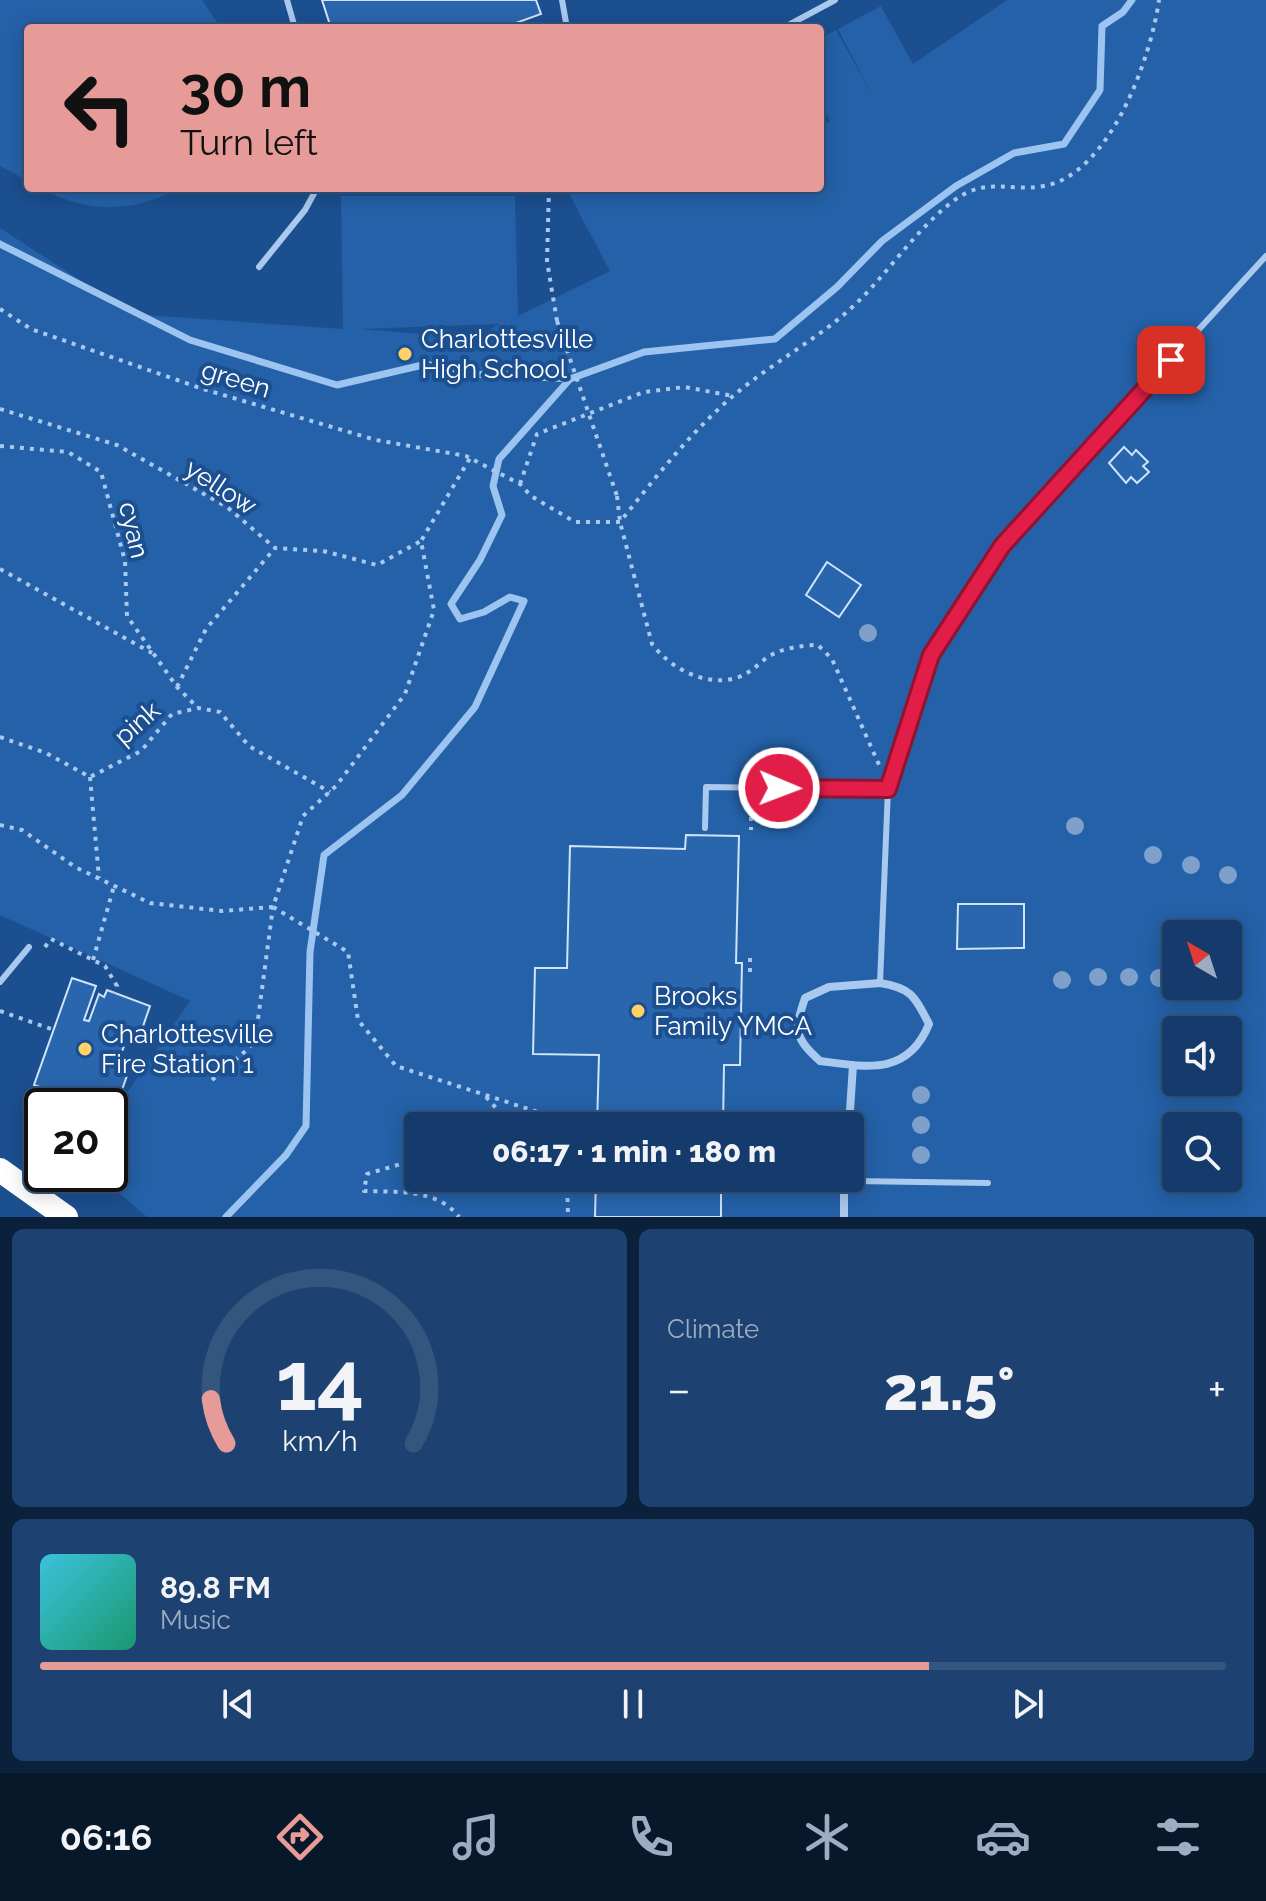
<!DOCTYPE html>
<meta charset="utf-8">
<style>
body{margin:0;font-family:Raleway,sans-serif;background:#1d4271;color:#f1f3f6;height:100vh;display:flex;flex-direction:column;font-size:30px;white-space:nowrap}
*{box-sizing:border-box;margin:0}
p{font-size:26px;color:#9dadc1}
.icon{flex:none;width:44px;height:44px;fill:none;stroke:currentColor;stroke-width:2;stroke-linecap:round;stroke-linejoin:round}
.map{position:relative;height:1217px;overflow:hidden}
.panel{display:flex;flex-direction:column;gap:12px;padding:12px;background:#0b203b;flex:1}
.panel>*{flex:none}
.banner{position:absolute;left:24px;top:24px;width:800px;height:168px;border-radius:8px;box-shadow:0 4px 20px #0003,0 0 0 2px #33557e;background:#e69b98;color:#111;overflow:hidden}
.needle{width:52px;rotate:321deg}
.tools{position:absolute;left:1162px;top:920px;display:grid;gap:16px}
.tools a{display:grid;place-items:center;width:80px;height:80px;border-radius:8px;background:#143b6b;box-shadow:0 4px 20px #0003,0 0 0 2px #33557e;font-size:40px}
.speed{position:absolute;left:24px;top:1088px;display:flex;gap:16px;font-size:40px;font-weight:700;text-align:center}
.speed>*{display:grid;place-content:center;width:104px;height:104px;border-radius:50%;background:#143b6b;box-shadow:0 4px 20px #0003,0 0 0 2px #33557e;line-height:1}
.speed .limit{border:4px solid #111;border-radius:12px;background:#fff;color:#111}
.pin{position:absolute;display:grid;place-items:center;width:68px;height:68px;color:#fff;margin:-34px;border-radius:16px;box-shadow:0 4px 12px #0006}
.me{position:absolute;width:88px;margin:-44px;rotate:91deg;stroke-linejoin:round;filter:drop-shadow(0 0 6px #0008)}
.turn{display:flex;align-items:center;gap:28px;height:168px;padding:0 24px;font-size:36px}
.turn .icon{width:104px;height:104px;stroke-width:2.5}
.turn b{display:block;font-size:56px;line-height:68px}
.big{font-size:60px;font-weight:800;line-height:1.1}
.panel .tile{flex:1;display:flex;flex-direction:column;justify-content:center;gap:12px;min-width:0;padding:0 28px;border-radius:12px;background:#1d4271}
.panel .dial{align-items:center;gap:0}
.dial svg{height:208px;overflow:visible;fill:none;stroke:#33557e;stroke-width:7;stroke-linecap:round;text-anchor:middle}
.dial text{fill:#f1f3f6;stroke:none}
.song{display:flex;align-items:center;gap:24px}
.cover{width:96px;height:96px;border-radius:12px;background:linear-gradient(135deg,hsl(190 70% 55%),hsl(160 70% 35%))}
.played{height:8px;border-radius:4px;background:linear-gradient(90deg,#e69b98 75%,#33557e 75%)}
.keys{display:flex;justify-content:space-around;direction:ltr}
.heat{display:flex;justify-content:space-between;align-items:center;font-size:44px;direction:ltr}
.panel .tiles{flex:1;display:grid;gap:12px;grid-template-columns:1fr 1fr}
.tile:last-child{grid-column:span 2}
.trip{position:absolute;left:404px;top:1112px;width:460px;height:80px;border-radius:8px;background:#143b6b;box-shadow:0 4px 20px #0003,0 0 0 2px #33557e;font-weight:800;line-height:80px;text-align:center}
.dock{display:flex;height:128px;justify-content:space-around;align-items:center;background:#08182b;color:#9dadc1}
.dock .icon{width:56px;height:56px}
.dock .active{color:#e69b98}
.dock b{font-size:36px;color:#f1f3f6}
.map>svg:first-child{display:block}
.green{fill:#2461a8;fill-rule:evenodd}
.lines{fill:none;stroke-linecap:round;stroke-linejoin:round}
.stream{stroke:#9cc4f0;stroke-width:7}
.building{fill:#2a66ad;stroke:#cfe3fa;stroke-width:2}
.path{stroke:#a9c9ee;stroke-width:4;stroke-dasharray:4 6;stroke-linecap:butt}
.lane{stroke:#a9c9ee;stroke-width:6}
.street{stroke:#a9c9ee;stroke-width:8}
.highway{stroke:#fff;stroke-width:24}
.path-bridge{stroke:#a9c9ee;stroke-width:4;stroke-dasharray:4 6;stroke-linecap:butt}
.tree{fill:#7ea0ca}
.route-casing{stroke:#92132f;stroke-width:20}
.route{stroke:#e11d48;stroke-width:14}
.poi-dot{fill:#ffd166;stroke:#1b4f8f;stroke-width:3}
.labels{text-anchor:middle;stroke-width:8;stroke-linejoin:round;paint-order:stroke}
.poi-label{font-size:26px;fill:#fff;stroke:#1b4f8f;text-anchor:start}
.street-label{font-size:26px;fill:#fff;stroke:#1b4f8f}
</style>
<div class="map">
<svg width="1266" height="1217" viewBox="0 0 1266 1217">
<rect width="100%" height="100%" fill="#1b4f8f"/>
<path class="green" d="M 0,0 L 202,0 L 221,28 L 28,28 L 28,181 L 0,166 Z
M 1007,0 L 1266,0 L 1266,1217 L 147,1217 L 98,1175 L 110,1174 L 110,1117 L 190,1001 L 0,915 L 0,228 L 132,314 L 343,329 L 341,196 L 515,196 L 518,316 L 610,271 L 566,188 L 820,188 L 820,128 L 830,121 L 820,103 L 820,39 L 836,30 L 871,93 L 838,29 L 881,6 L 913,64 ZM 500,324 L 474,338 L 359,329 L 360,329 ZM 1176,934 L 1228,934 L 1228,986 L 1176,986 ZM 1176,1030 L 1228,1030 L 1228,1082 L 1176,1082 ZM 418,1126 L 850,1126 L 850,1178 L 418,1178 ZM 1176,1126 L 1228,1126 L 1228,1178 L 1176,1178 Z
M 40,188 L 180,188 C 133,213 88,214 40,188 Z"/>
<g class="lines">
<path class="stream" d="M 0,244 L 190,340 L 337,385 L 427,364 L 460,376 L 489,374 L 570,379
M 226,1217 L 286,1155 L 306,1126 L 310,952 L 324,855 L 402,795 L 475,707 L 524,601 L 510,597 L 484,612 L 460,619 L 451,604 L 480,560 L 502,515 L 493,486 L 499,459 L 570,379 L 644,352 L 775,339 L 837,287 L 882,241 L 956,186 L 1014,153 L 1064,144 L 1100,90 L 1102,26 L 1123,12 L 1132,0"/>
</g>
<path class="building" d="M 322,0 L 536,0 L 541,14 L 502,28 L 331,28 Z
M 1124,447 L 1132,455 L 1136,450 L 1148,462 L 1143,466 L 1149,472 L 1137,483 L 1131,477 L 1126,483 L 1109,463 Z
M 827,562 L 861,585 L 839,617 L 806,595 Z
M 686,835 L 739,836 L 736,963 L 742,963 L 740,1065 L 724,1065 L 723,1126 L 597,1126 L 599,1055 L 533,1054 L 535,968 L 567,968 L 570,846 L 685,849 Z
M 958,904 L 1024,904 L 1024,948 L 957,949 Z
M 72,978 L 96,986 L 84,1020 L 89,1021 L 99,994 L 104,997 L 107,990 L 150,1006 L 139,1038 L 128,1035 L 119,1060 L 131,1064 L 114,1113 L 110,1106 L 95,1106 L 34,1085 Z
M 596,1178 L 721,1178 L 721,1217 L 595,1217 Z"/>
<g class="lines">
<path class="path" d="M 549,188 L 547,261 L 557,321
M 0,309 L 31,329 L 203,389 L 376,440 L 466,456 L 520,484 L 531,496 L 575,522 L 620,522 C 655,478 690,433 733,396 C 767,367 807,345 841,317 C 883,283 912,231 956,199 C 988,177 1010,192 1044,186 C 1110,174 1151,58 1159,0
M 0,409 L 117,445 L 227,507 L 275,548 L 323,551 L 377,565 L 421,541
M 0,446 L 68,452 L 101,472 L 125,561 L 127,616 L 177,687 L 197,707
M 520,484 L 537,434 L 644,392 L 685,387 L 733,396
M 617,496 L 620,522 L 652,644 C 671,669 707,688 739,677 C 749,673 757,666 765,659 C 778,649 801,645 818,645 L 832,659 L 880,767
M 0,569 L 152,653
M 177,687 L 206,629 L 275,548
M 0,737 L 46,753 L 90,777 L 141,751 L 172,714 L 198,708 L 220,712 L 249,746 L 330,792
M 90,777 L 99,878
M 751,807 L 751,830
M 0,825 L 22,830 L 75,867 L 150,903 L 222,911 L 273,907 L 303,816 L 336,786 L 405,694 L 434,610 L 421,541 L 470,458
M 273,907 L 348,952 L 358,1020 L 396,1066 L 544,1114 L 550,1126
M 45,947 L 51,939 L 105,966 L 117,986 L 114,993
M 93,960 L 114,886
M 750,972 L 750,954
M 0,1011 L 54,1030
M 212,1080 L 249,1048 L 256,1034 L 273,907
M 486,1097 L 498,1110 L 498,1126
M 418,1159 L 367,1174 L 364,1191 C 397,1192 438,1189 459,1217
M 567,1178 L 568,1217"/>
<path class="lane" d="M 287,0 L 295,28
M 562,0 L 567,28
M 783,28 L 835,0
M 259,267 L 305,210 L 317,188
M 705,828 L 706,787 L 888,789
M 0,982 L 29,947
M 880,983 L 888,789 L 931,655 L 1008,538 L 1266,256
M 785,1180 L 988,1183"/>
<path class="street" d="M 880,983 C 912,988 915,997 929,1024 C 908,1076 867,1067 820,1061 C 794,1037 794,1031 805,998 L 829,987 Z
M 849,1126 L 853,1065
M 844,1217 L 844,1178"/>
<path class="highway" d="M 0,1170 L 66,1217"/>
<path class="path-bridge" d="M 557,321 L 617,496"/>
</g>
<g class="tree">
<circle cx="868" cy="633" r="9"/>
<circle cx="1075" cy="826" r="9"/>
<circle cx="1153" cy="855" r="9"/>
<circle cx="1191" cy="865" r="9"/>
<circle cx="1228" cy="875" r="9"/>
<circle cx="1098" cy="977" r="9"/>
<circle cx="1129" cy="977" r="9"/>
<circle cx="1159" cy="978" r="9"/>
<circle cx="1062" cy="980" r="9"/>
<circle cx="921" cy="1095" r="9"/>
<circle cx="921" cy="1125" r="9"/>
<circle cx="921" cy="1155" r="9"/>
</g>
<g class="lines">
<defs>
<path id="route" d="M 779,788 L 888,789 L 931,655 L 1002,546 L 1171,360"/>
</defs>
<use href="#route" class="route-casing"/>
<use href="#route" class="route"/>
</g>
<g class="poi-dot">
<circle cx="405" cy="354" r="8"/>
<circle cx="638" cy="1011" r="8"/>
<circle cx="85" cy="1049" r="8"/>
</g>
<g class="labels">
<g class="poi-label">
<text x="421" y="348">Charlottesville<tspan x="421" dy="30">High School</tspan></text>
<text x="654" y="1005">Brooks<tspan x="654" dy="30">Family YMCA</tspan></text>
<text x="101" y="1043">Charlottesville<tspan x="101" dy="30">Fire Station 1</tspan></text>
</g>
<g class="street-label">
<text transform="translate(236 379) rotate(17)" y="9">green</text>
<text transform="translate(221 487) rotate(33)" y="9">yellow</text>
<text transform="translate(134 530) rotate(77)" y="9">cyan</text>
<text transform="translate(137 723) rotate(-41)" y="9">pink</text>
</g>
</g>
</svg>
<div class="tools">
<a><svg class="needle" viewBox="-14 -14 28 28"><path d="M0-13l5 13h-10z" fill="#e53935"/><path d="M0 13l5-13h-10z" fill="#9dadc1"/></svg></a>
<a><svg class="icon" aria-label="sound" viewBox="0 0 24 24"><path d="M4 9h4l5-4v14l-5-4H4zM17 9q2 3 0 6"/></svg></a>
<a><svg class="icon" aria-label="search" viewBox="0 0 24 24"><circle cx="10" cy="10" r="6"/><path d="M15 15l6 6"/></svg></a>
</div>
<div class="speed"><div class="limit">20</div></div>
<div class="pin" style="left:1171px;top:360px;background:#d93025"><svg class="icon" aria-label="arrive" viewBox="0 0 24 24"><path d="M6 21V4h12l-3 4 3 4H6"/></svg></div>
<svg class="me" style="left:779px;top:788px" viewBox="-20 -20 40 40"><circle r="17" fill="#e11d48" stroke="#fff" stroke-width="3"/><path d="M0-11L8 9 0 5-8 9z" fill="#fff"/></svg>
<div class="trip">06:17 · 1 min · 180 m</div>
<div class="banner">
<div class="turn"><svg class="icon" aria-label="left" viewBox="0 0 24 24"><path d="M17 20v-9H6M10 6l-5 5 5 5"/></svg><div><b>30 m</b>Turn left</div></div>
</div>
</div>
<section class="panel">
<div class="tiles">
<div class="tile dial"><svg viewBox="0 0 100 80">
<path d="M14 69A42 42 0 1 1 86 69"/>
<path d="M14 69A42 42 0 0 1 8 52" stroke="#e69b98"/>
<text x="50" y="56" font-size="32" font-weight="700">14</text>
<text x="50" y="72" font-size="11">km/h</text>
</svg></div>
<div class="tile"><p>Climate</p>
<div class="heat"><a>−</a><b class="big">21.5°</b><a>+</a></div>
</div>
<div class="tile">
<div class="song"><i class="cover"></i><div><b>89.8 FM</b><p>Music</p></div></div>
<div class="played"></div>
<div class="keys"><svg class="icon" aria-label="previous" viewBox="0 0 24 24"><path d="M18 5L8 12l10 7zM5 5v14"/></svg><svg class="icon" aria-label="pause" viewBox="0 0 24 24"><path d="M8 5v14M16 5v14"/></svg><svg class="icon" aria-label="next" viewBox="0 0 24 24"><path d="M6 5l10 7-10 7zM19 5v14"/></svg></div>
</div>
</div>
</section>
<nav class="dock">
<b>06:16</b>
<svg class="icon active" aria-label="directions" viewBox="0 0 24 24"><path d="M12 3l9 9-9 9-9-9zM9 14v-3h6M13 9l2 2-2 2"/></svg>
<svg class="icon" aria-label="music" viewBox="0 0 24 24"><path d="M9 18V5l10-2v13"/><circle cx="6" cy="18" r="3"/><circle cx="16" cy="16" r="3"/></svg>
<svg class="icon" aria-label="phone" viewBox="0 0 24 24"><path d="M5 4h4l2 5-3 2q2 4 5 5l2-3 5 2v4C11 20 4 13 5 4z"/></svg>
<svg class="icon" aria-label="climate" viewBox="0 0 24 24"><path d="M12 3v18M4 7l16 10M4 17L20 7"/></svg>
<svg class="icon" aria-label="car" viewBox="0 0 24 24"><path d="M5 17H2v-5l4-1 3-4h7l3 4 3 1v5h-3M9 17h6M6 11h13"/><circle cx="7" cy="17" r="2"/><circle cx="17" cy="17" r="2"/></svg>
<svg class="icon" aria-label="filters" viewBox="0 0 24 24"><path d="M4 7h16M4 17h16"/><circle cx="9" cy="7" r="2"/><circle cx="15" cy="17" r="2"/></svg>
</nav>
